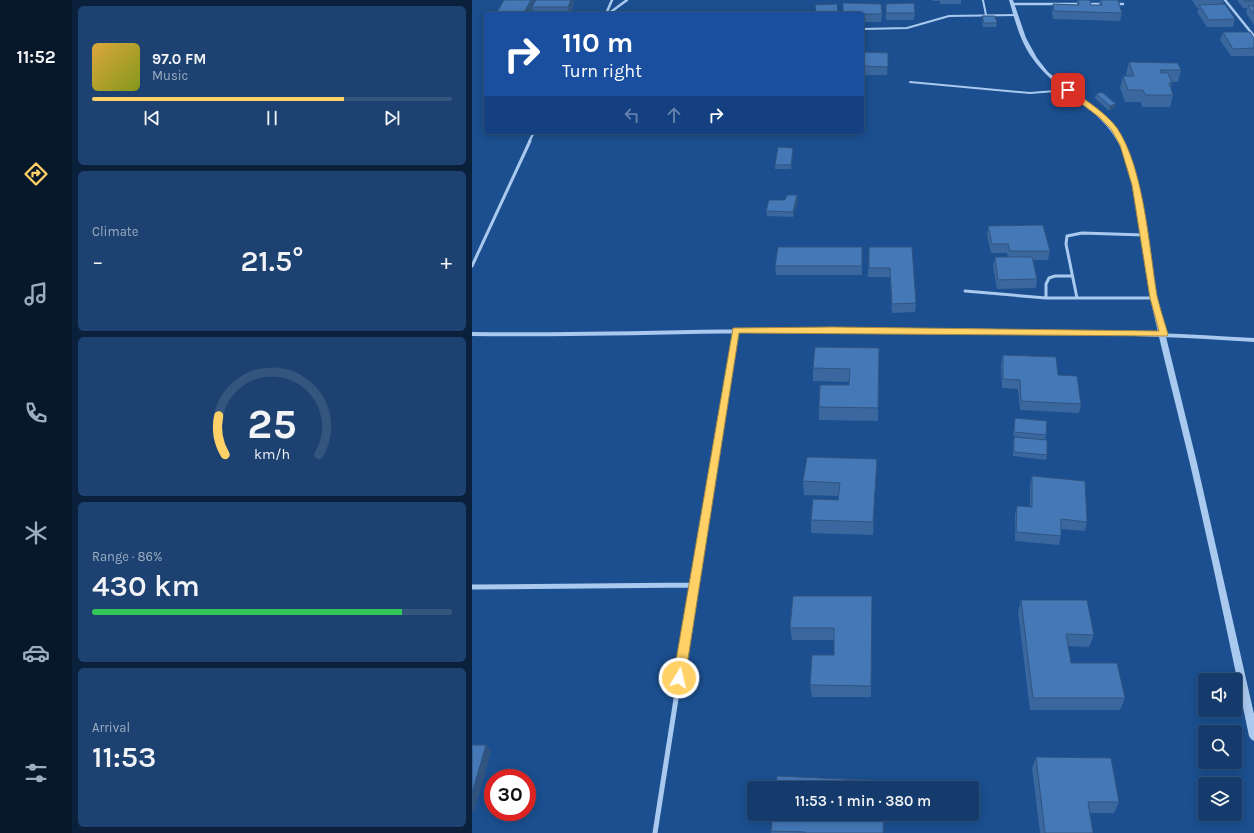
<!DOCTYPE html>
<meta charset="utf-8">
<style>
body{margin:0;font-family:Karla,sans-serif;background:#1d4271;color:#f1f3f6;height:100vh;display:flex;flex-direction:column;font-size:15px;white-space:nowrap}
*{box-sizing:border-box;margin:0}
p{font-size:13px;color:#9dadc1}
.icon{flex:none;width:22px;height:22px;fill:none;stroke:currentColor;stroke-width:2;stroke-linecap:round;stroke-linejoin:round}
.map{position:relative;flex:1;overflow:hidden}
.drawer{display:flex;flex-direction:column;gap:6px;padding:6px;background:#0b203b;width:400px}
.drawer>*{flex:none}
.guide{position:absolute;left:12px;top:12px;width:380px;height:122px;border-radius:4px;box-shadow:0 2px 10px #0003,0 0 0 1px #33557e;background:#1a4fa0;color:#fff;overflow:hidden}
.buttons{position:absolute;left:726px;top:673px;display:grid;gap:8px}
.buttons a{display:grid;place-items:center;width:44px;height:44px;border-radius:4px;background:#143b6b;box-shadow:0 2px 10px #0003,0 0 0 1px #33557e;font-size:20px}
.speed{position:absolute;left:12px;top:769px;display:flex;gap:8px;font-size:20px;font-weight:700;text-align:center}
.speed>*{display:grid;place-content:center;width:52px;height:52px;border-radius:50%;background:#143b6b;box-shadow:0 2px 10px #0003,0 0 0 1px #33557e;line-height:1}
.speed .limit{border:6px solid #d22;background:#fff;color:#111}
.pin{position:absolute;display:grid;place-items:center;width:34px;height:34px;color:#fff;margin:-17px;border-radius:8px;box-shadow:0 2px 6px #0006}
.me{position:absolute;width:44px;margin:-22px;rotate:9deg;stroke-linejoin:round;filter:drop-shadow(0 0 3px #0008)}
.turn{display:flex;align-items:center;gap:14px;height:84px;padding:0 12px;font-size:18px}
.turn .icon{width:52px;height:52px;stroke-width:2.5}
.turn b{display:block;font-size:28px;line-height:34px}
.lanes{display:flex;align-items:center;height:38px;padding:0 12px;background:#0003;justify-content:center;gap:20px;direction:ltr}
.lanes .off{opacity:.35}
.big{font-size:30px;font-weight:600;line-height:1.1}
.drawer .widget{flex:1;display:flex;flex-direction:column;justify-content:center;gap:6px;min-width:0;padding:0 14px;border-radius:6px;background:#1d4271}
.drawer .dial{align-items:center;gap:0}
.dial svg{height:104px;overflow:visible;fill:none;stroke:#33557e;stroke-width:7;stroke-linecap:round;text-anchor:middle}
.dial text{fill:#f1f3f6;stroke:none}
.song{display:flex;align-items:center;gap:12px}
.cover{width:48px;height:48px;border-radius:6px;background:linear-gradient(135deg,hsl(40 70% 55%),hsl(70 70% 35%))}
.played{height:4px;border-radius:2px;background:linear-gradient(90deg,#ffd166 70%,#33557e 70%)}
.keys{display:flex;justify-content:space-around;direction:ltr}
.heat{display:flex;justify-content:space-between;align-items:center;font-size:22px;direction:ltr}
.charge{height:6px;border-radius:3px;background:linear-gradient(90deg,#34c759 86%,#33557e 0)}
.trip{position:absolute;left:275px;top:781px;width:232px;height:40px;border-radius:4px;background:#143b6b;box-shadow:0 2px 10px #0003,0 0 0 1px #33557e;font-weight:600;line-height:40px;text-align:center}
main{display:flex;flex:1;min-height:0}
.tab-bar{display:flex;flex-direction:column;width:72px;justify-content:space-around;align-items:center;background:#08182b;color:#9dadc1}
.tab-bar .icon{width:28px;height:28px}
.tab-bar .selected{color:#ffd166}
.tab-bar b{font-size:18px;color:#f1f3f6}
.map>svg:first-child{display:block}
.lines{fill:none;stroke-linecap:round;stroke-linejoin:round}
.service{stroke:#a9c9ee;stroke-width:2}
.minor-far3{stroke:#a9c9ee;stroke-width:2.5}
.minor-far2{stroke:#a9c9ee;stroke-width:3}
.minor-far1{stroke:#a9c9ee;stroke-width:4}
.minor{stroke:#a9c9ee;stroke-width:5}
.tertiary{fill:#a9c9ee;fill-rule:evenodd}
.wall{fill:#3a679d}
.shaded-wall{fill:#305480}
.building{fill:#4478b7;stroke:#305480}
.route{fill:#ffd166;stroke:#a68842}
</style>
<main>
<nav class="tab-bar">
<b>11:52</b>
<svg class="icon selected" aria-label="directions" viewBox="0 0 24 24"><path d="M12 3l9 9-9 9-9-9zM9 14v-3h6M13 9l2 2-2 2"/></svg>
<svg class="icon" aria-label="music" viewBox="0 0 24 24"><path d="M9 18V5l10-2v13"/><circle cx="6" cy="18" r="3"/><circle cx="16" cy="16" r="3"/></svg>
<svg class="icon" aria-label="phone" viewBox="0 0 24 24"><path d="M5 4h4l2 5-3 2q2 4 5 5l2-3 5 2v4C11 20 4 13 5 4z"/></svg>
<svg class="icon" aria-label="climate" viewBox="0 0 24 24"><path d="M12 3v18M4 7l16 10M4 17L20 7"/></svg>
<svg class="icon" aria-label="car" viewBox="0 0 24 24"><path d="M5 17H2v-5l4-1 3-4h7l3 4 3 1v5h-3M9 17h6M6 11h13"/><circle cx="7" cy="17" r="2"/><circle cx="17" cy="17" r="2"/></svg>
<svg class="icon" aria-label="filters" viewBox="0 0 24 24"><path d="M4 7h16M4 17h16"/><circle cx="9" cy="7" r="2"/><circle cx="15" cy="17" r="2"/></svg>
</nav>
<section class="drawer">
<div class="widget">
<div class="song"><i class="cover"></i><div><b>97.0 FM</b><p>Music</p></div></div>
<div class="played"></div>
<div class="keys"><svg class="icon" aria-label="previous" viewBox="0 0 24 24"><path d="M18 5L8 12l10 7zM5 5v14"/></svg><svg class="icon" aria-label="pause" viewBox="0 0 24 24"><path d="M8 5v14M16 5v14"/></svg><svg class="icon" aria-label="next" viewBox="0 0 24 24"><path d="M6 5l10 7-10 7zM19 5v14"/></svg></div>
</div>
<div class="widget"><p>Climate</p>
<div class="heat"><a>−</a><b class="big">21.5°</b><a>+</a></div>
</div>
<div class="widget dial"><svg viewBox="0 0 100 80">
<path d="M14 69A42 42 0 1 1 86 69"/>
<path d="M14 69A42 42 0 0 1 9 39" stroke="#ffd166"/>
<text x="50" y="56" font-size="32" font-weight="700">25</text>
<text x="50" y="72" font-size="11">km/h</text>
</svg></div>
<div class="widget"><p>Range · 86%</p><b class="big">430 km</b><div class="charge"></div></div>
<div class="widget"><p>Arrival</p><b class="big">11:53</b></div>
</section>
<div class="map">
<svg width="782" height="833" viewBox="0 0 782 833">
<rect width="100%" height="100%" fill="#1b4f8f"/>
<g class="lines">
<path class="service" d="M 511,0 L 514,15
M 390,29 L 435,28 L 477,16 L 544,15
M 438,82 L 558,93 L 596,90"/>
<path class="minor-far3" d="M 753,0 L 782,36
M 540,4 L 632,4
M 643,4 L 651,4
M 134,14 L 140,0
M 136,14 L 155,0
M 57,142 L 62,132"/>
<path class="minor-far2" d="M 0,266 L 58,141
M 493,291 L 574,298 L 682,298
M 574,298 L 574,284 L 577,278 L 583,276 L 600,276
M 605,298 L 594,244 L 595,236 L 610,233 L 672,235"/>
<path class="minor-far1" d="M 0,334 C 121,336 241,330 362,330 C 501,330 643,331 782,340
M 228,547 L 264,330"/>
<path class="minor" d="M 0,587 L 222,585
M 183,833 L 228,546"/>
<path class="tertiary" d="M 537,0 L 541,0 L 554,38 L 565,58 L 576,72 L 629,114 L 640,126 L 651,141 L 659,159 L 666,185 L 671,212 L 684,296 L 725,463 L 782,714 L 782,741 L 779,739 L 777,736 C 758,645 739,554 718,464 C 705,408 690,353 678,297 C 676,288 676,278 675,269 C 670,233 666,194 654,160 C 636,107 590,99 561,59 C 548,42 543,20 537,0 Z"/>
</g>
<path class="wall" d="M 59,0 L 101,0 L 102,4 L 99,12 L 106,12 L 106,14 L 62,14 L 61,12 L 60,14 L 24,14 Z
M 460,0 L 489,0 L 489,4 L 468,4 L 468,1 L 461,1 Z
M 605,0 L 618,0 L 619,5 L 627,5 L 628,0 L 646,0 L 650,13 L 648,21 L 581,19 L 580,12 L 581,4 L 605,5 Z
M 720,0 L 752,0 L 751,4 L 763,19 L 761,27 L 735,27 L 725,12 L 727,8 L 725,8 Z
M 765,0 L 782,0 L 782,25 L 774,13 L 775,8 L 771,8 Z
M 414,4 L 443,13 L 442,20 L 414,20 Z
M 390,14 L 410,14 L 409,22 L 390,22 Z
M 510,16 L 525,23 L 524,27 L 511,27 L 510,20 Z
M 751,32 L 782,38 L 782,56 L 759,56 L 748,40 Z
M 390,52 L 416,53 L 415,75 L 390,75 Z
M 657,62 L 709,70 L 706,82 L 700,82 L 700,83 L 699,89 L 701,95 L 698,107 L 670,107 L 669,102 L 653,102 L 648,88 L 651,76 L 655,76 L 654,74 Z
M 624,94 L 643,108 L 637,111 L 623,98 Z
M 321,148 L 321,152 L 319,169 L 303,169 L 303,165 Z
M 313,200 L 326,200 L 321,217 L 295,216 L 294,211 Z
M 516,226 L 578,251 L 576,260 L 561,260 L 565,279 L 564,288 L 525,289 L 521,266 L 523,257 L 536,257 L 535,253 L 519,253 L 515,235 Z
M 390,247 L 390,275 L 304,275 L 303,266 Z
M 397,247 L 440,247 L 444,303 L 443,312 L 420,313 L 418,277 L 396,277 Z
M 407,348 L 406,421 L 347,420 L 347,407 L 377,385 L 377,382 L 341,381 L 341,368 Z
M 531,355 L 586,375 L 609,404 L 607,413 L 548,410 L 546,389 L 530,388 L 529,364 Z
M 543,418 L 574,435 L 573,440 L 541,436 Z
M 542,437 L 575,455 L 574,460 L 541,456 L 541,442 Z
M 404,472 L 401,535 L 339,533 L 339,520 L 366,500 L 367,496 L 332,495 L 331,481 Z
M 560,476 L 615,522 L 613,531 L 589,529 L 589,536 L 587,545 L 543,541 L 543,515 L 545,506 L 558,507 L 558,485 Z
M 400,596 L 399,697 L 340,697 L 338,685 L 362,655 L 362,640 L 320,640 L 318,628 Z
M 549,600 L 622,635 L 617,647 L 596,646 L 599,663 L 653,698 L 648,710 L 558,710 L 546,612 Z
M 564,757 L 647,802 L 642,813 L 618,813 L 621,833 L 568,833 L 560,768 Z
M 299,831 L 411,833 L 299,833 Z"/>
<path class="shaded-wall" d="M 59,0 L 67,0 L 60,7 L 61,12 L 60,14 L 51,14 Z
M 99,0 L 101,0 L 102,4 L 97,14 L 96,7 Z
M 644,104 L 643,108 L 637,111 L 638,106 Z
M 321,148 L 321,152 L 319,169 L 319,165 Z
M 325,195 L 326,200 L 321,217 L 321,212 Z
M 405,459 L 404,472 L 401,535 L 401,522 Z
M 14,745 L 19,752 L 2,812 L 0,810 L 0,793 Z"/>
<path class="building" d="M 32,0 L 59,0 L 51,14 L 24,14 Z
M 64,0 L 99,0 L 96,7 L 60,7 Z
M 606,0 L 618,0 L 619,5 L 630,5 L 629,0 L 646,0 L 650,13 L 582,11 L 581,4 L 607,5 Z
M 772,0 L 782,0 L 782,1 L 773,1 Z
M 371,3 L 409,4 L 410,14 L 371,14 Z
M 442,3 L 443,13 L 414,13 L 414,4 Z
M 365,4 L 366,14 L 344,14 L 343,5 Z
M 753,4 L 763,19 L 737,20 L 727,5 Z
M 776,6 L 782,6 L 782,14 Z
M 86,12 L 106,12 L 105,14 L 85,14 Z
M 510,16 L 523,16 L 525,23 L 512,23 Z
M 751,32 L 778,32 L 782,38 L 782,48 L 761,49 Z
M 390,52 L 416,53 L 416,67 L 390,66 Z
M 657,62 L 706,63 L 709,70 L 688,70 L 689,73 L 696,73 L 700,83 L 697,83 L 701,95 L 673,95 L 671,90 L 656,90 L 651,76 L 662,76 Z
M 630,92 L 644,104 L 638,106 L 624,94 Z
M 306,147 L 321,148 L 319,165 L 303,165 Z
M 315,195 L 325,195 L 321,212 L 294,211 L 297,200 L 313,200 Z
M 571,225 L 578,251 L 538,251 L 536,244 L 520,244 L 516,226 Z
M 306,247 L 390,247 L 390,266 L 303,266 Z
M 397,247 L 440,247 L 444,303 L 420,304 L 418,268 L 397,268 Z
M 523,257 L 560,257 L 565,279 L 526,280 Z
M 343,347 L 407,348 L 406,408 L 347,407 L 348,385 L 377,385 L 378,369 L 341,368 Z
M 531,355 L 584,357 L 586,375 L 605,376 L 609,404 L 549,401 L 548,380 L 531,379 Z
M 543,418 L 575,421 L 574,435 L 542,432 Z
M 542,437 L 575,440 L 575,455 L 542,452 Z
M 335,457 L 405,459 L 401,522 L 339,520 L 341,499 L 366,500 L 368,483 L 331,481 Z
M 560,476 L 613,481 L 615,522 L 589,519 L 589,536 L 544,532 L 545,506 L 560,507 Z
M 321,596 L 400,596 L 399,686 L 338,685 L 340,655 L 362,655 L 362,628 L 318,628 Z
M 549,600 L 615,600 L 622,635 L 594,634 L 599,663 L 645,663 L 653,698 L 561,698 Z
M 0,745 L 14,745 L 0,793 Z
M 564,757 L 639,758 L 647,802 L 616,802 L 621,833 L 573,833 Z
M 305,776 L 414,781 L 413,788 L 304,788 Z
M 301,814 L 412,814 L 411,833 L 333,833 L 333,832 L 299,831 Z"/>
<path class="route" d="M 594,89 L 599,89 C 614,101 633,112 645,128 C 672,168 677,247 685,296 C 688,308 692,321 696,334 L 695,336 L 267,333 L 213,678 L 211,682 L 207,683 L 203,682 L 201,678 L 261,328 L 361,327 L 687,331 L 678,298 L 660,185 L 648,145 L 639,129 L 627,117 L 594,92 Z"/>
</svg>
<div class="buttons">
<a><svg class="icon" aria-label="sound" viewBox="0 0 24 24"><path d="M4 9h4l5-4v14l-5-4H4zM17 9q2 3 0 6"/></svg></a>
<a><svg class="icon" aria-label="search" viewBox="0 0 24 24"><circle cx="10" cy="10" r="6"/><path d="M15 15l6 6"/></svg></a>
<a><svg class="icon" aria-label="layers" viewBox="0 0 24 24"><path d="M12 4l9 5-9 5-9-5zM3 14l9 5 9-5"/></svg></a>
</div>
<div class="speed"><div class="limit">30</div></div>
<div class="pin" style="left:596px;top:90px;background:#d93025"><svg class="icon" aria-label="arrive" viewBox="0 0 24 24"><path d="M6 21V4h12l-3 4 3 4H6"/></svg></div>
<svg class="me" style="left:207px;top:678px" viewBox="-20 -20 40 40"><circle r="17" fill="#ffd166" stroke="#fff" stroke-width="3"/><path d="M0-11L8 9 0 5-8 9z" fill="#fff"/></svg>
<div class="trip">11:53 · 1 min · 380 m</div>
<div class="guide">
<div class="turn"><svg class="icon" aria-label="right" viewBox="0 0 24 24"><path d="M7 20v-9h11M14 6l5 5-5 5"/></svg><div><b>110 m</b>Turn right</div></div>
<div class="lanes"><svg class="icon off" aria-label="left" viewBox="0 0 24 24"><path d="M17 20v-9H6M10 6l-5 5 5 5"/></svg><svg class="icon off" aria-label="ahead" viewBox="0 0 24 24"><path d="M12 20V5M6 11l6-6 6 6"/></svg><svg class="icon" aria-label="right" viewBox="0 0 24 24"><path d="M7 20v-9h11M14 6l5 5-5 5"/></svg></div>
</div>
</div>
</main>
